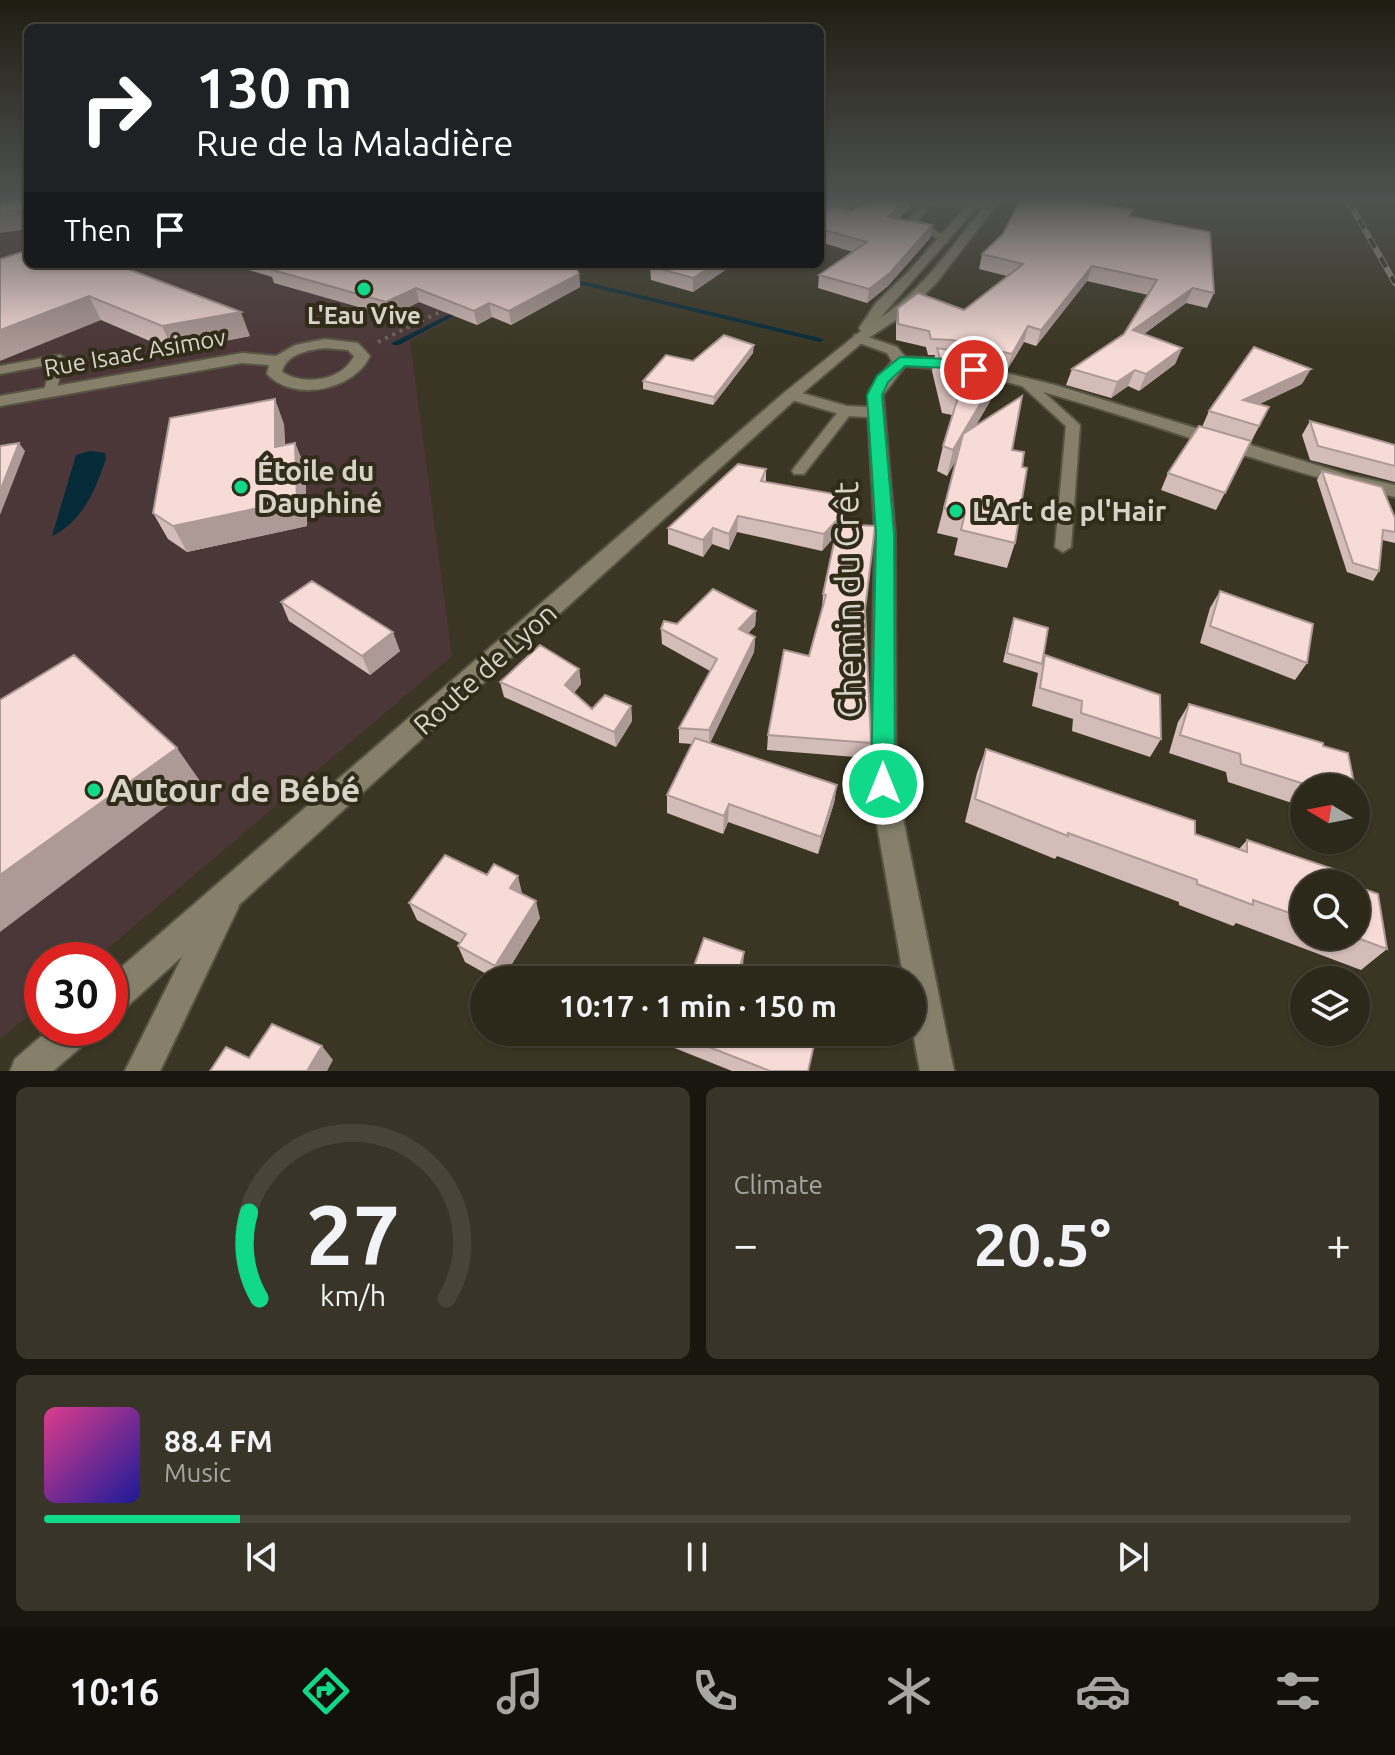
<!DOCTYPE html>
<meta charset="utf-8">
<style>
body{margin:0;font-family:Ubuntu,sans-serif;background:#383427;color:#f1f3f6;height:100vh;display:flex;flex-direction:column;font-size:30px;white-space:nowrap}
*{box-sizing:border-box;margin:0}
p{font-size:26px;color:#a6a6a2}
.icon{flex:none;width:44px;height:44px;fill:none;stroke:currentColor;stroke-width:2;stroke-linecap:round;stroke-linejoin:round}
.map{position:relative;height:1071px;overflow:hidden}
.sheet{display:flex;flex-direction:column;gap:16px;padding:16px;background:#18160e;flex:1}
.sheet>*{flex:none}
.guide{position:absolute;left:24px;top:24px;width:800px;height:244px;border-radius:12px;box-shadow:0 2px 6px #0004,0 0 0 2px #484439;background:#202124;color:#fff;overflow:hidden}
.needle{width:52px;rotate:280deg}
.buttons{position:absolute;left:1290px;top:774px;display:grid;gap:16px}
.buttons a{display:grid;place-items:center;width:80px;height:80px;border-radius:50%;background:#2c281a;box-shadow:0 2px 6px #0004,0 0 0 2px #484439;font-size:40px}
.speed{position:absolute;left:24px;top:942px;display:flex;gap:16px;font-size:40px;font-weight:700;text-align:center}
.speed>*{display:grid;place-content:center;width:104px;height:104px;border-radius:50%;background:#2c281a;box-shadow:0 2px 6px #0004,0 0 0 2px #484439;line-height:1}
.speed .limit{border:12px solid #d22;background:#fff;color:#111}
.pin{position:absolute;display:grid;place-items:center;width:68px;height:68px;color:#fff;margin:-34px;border:4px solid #fff;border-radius:50%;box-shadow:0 2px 8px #0007}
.me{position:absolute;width:88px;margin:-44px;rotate:0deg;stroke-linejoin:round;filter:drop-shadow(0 0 6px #0008)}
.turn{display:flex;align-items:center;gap:28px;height:168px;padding:0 40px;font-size:36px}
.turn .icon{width:104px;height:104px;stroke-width:2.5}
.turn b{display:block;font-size:56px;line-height:68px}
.then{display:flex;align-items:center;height:76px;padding:0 40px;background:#0003;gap:16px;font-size:30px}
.big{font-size:60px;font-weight:600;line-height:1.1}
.sheet .widget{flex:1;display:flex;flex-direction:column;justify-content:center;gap:12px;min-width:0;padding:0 28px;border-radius:12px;background:#383427}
.sheet .dial{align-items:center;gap:0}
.dial svg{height:208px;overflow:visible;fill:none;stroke:#484439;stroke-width:7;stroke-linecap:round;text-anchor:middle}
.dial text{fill:#f1f3f6;stroke:none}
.song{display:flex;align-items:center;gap:24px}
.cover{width:96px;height:96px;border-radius:12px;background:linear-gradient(135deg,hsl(330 70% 55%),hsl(240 70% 35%))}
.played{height:8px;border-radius:4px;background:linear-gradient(90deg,#11d98a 15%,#484439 15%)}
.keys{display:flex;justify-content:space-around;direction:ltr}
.heat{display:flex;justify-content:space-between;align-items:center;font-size:44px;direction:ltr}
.sheet .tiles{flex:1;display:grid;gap:16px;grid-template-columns:1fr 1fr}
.widget:last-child{grid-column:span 2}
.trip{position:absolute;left:470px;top:966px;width:456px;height:80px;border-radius:40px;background:#2c281a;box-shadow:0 2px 6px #0004,0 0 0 2px #484439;font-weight:600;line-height:80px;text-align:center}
.dock{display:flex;height:128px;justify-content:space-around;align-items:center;background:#12100a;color:#a6a6a2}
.dock .icon{width:56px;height:56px}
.dock .on{color:#11d98a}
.dock b{font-size:36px;color:#f1f3f6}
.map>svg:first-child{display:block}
.commercial{fill:#4c3738}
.water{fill:#052b39}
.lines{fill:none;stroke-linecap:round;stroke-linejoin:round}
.stream{fill:#052b39;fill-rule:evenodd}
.lane-casing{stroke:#585444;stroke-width:4}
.street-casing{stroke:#585444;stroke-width:4}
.secondary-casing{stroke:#585444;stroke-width:4}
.path{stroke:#6d6858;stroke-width:4;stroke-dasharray:3 5;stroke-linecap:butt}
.lane{fill:#86806b;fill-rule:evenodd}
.street{fill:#86806b;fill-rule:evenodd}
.secondary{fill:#86806b;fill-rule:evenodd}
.rail-casing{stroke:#948f81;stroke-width:6}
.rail{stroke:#312c19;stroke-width:4;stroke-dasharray:11;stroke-linecap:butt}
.wall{fill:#d4bcb9}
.shaded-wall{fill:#ad9996}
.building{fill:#f7dbd7;stroke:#ad9996;stroke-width:2}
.route{fill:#11d98a;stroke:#0b8d5a;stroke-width:2}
.poi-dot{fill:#11d98a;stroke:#312c19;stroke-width:3}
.labels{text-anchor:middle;stroke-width:8;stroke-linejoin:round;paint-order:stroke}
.far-poi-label{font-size:24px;font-weight:bold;fill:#d7d3c8;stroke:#312c19}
.far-street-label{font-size:24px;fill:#d7d3c8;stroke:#312c19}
.poi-label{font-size:28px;font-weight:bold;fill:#d7d3c8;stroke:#312c19;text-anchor:start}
.street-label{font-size:28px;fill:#d7d3c8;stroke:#312c19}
.near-street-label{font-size:34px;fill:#d7d3c8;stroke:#312c19}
.near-poi-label{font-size:34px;font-weight:bold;fill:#d7d3c8;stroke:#312c19;text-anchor:start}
</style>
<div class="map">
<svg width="1395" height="1071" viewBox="0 0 1395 1071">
<rect width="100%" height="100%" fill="#3b3623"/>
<path class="commercial" d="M 0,200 L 28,200 L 28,264 L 482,264 L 528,276 L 410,341 L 452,656 L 94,960 L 42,960 L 42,1004 L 0,1039 Z"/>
<path class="water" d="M 90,451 L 105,453 L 106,458 C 97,488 82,522 52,536 L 76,455 Z"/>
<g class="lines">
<path class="stream" d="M 569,278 L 820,338 L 824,340 L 820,342 L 567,281 L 567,279 Z
M 460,309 L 465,310 L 399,345 L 393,345 L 392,343 Z"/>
<defs>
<path id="lane" d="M 886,200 L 992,201 L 996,204 L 992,207 L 932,205 L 918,220 L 948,238 L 948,242 L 945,243 L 907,221 L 923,205 L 890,204 Z
M 60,355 L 66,359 L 54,396 L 44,396 L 43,393 L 52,364 L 0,374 L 0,366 Z
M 1025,378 L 1029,379 L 1080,425 L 1071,547 L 1063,552 L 1055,547 L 1066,426 L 1021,385 L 1019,382 Z
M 846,407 L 853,411 L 804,474 L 794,474 L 792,471 L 794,468 L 841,408 Z"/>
<path id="street" d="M 859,334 L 897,347 L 905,357 L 948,359 L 1055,385 L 1349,475 L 1395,485 L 1395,497 C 1299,475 1207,443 1113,413 C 1045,392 977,370 905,366 L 883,395 L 895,534 L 896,784 L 954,1071 L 920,1071 L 912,1027 L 912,980 L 904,980 L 870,784 L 875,534 L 868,417 L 846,416 L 785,398 L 783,395 L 791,390 L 847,406 L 868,407 L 870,390 L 892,361 L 887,353 L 854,341 L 854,335 Z
M 325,339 L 358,343 L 370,356 C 354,390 294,403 267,374 L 269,365 L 242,363 L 0,406 L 0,396 L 242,353 L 276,356 L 295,345 ZM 325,348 L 348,350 L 354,356 C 342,381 304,386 282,372 C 286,354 308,350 325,348 Z
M 224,891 L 235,895 L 239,906 L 160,1071 L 125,1071 L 213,895 Z"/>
<path id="secondary" d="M 972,200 L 983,200 L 880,318 C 924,289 956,241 989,200 L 1000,200 L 937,282 L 905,314 L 864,341 L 797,398 L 122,1011 L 110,1015 L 110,977 L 785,392 L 861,331 L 859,328 L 876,303 L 909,271 Z
M 51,1028 L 94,1028 L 89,1040 L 53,1071 L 10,1071 L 15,1059 Z"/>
</defs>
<use href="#lane" class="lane-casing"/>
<use href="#street" class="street-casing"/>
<use href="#secondary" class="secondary-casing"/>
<path class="path" d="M 378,342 L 448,308"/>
<use href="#lane" class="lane"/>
<use href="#street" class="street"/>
<use href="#secondary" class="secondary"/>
<defs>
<path id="rail" d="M 1348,200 L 1395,283"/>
</defs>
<use href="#rail" class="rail-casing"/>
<use href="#rail" class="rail"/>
</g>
<path class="wall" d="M 820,200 L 872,200 L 850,209 L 851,210 L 873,200 L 912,200 L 910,208 L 898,219 L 932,225 L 930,238 L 888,286 L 867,303 L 818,288 L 819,275 L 853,252 L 820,242 Z
M 1131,217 L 1214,293 L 1207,308 L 1186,303 L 1144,334 L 1182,348 L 1175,364 L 1139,391 L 1128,386 L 1111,398 L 1066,385 L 1072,369 L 1124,334 L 1148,295 L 1087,281 L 1036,346 L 1024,342 L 1007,370 L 1004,369 L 1000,384 L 975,426 L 1012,450 L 1022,467 L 1015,543 L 1007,568 L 954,555 L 958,538 L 937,533 L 957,457 L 947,476 L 937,471 L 943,446 L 952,415 L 942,413 L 932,371 L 935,355 L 928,355 L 926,347 L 896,340 L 896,324 L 898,308 L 964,310 L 1007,276 L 979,269 L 982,254 Z
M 28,264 L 148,264 L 132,270 L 250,336 L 173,351 L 101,320 Z
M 241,264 L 622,264 L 613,269 L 602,266 L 599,270 L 576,268 L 579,274 L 580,287 L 511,325 L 492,317 L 477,325 L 419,302 L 390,316 L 274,283 L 272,277 L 242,268 Z
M 734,264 L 693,292 L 651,280 L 650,266 Z
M 753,353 L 713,405 L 643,389 L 643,381 L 693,361 Z
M 1302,384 L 1259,404 L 1269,407 L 1216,510 L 1161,490 L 1168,473 L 1202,427 L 1209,411 Z
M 1310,421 L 1395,445 L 1395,482 L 1310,460 L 1302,435 Z
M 284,424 L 285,445 L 295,443 L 305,468 L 307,526 L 187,552 L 168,539 L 153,513 Z
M 766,469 L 766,482 L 835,536 L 822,551 L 737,532 L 729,550 L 712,544 L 703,557 L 668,544 L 668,528 Z
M 1322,471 L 1395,518 L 1395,543 L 1382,540 L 1379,571 L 1373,581 L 1347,572 L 1317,480 Z
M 1220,591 L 1307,663 L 1295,680 L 1200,643 L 1210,608 Z
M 823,594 L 865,610 L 871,743 L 868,758 L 767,750 L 768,735 L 809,656 L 822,609 Z
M 281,602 L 400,651 L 370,675 L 289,621 Z
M 756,611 L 755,626 L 748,633 L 755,637 L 754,652 L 710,743 L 837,785 L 834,803 L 818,854 L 728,822 L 723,834 L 667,813 L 667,795 L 692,744 L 679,743 L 679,728 L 710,671 L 662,644 L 661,629 L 677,624 Z
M 1014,618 L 1042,664 L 1045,655 L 1161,739 L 1150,757 L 1072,731 L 1073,719 L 1032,706 L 1038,673 L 1003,662 L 1011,627 Z
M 579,669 L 581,684 L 574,693 L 592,709 L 631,706 L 632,721 L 616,747 L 504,697 L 500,682 Z
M 1189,704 L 1323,746 L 1355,788 L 1304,788 L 1304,807 L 1228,782 L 1226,772 L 1169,753 L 1178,722 Z
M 986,749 L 1195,834 L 1239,849 L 1247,840 L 1304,884 L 1304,936 L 1356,936 L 1387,949 L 1361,970 L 1236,923 L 1233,926 L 1179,905 L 1179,902 L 1057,856 L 1055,859 L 965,822 L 977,773 Z
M 522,893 L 522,894 L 540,918 L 502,980 L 497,980 L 465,962 L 458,946 L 460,943 L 417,920 L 409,903 Z
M 671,1032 L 808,1071 L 732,1071 L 672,1047 Z"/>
<path class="shaded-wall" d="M 850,200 L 872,200 L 849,210 Z
M 907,200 L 912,200 L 910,208 L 886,229 L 888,217 Z
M 28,209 L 28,229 L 0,233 L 0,212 Z
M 932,225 L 930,238 L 888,286 L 867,303 L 869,289 Z
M 99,264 L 148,264 L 107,279 Z
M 613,264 L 622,264 L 613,269 Z
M 715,264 L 734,264 L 693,292 L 693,278 Z
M 1092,266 L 1087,281 L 1036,346 L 1041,330 Z
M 579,274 L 580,287 L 511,325 L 509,311 Z
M 416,288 L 419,302 L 390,316 L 386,302 Z
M 1193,288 L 1186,303 L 1127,346 L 1133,330 Z
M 89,296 L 101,320 L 0,361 L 0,330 Z
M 489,303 L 492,317 L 477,325 L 474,311 Z
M 241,312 L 250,336 L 173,351 L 162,326 Z
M 1028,326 L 1024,342 L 1007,370 L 1012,354 Z
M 754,345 L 753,353 L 713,405 L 714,397 Z
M 1182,348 L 1175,364 L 1139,391 L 1146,374 Z
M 1006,360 L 1000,384 L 947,476 L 953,450 Z
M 1311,369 L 1302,384 L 1235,416 L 1243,400 Z
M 1135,370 L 1128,386 L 1111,398 L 1117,382 Z
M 275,399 L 284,424 L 285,472 L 275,447 Z
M 19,443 L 25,451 L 0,515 L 0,491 Z
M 295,443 L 305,468 L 307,526 L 187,552 L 173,526 Z
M 738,516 L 737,532 L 729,550 L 729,534 Z
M 837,520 L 835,536 L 822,551 L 824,534 Z
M 713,528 L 712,544 L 703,557 L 703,540 Z
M 756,611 L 755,626 L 738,644 L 739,629 Z
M 393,632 L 400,651 L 370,675 L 362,656 Z
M 755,637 L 754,652 L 709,745 L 709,730 Z
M 579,669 L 581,684 L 568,700 L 565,685 Z
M 631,706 L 632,721 L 616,747 L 614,732 Z
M 177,748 L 200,781 L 0,932 L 0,875 Z
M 837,785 L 834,803 L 818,854 L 821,837 Z
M 729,804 L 728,822 L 723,834 L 724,816 Z
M 518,876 L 522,893 L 515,905 L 510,888 Z
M 536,901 L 540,918 L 502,980 L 500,980 L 495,966 Z
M 744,952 L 743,968 L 740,980 L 737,980 Z
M 322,1046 L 333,1060 L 327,1071 L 307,1071 Z"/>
<path class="building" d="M 0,200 L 28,200 L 28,209 L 0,212 Z
M 820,200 L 821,204 L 851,210 L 873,200 L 907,200 L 888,217 L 932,225 L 890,273 L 869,289 L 819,275 L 867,242 L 820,229 Z
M 1020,200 L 1084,200 L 1133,210 L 1129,216 L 1210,232 L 1214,293 L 1193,288 L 1133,330 L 1182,348 L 1146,374 L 1135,370 L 1117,382 L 1072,369 L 1124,334 L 1157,280 L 1092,266 L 1041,330 L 1028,326 L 1012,354 L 952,340 L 931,339 L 929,331 L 898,324 L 898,308 L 918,293 L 964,310 L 1023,264 L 982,254 L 1003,234 Z
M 28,250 L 28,264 L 115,264 L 241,312 L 162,326 L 89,296 L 0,330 L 0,259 Z
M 269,264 L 575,264 L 579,274 L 509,311 L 489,303 L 474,311 L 416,288 L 386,302 L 269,269 L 276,266 Z
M 653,264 L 715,264 L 693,278 L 650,266 Z
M 724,335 L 754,345 L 714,397 L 643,381 L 666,355 L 693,361 Z
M 1254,347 L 1311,369 L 1243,400 L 1269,407 L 1259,426 L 1209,411 Z
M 937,348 L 1006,360 L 953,450 L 943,446 L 960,391 L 948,388 Z
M 1022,396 L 1012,450 L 1024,452 L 1022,467 L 1027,468 L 1015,543 L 961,530 L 965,513 L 944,508 L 963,434 Z
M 275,399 L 275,447 L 295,443 L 297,500 L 173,526 L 153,513 L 170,418 Z
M 1310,421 L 1395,445 L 1395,466 L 1318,446 Z
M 1199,426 L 1251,441 L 1225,493 L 1168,473 Z
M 19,443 L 0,491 L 0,446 Z
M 738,464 L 766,469 L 761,481 L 840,495 L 837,520 L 824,534 L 738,516 L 729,534 L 713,528 L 703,540 L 668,528 Z
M 1322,471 L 1382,487 L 1395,518 L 1395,532 L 1383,530 L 1379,571 L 1353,563 Z
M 838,524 L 875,526 L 865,610 L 871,743 L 768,735 L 784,650 L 809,656 L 826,595 L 823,594 Z
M 312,581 L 393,632 L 362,656 L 281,602 Z
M 713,589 L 756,611 L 739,629 L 755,637 L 709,730 L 679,728 L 717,659 L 661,629 L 664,621 L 677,624 Z
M 1220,591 L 1313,624 L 1307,663 L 1210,626 Z
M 1014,618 L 1048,628 L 1042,664 L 1007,653 Z
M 540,645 L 579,669 L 565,685 L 592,709 L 605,695 L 631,706 L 614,732 L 500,682 Z
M 74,655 L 177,748 L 0,875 L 0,700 Z
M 1045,655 L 1160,695 L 1161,739 L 1081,713 L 1082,701 L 1040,688 Z
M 1189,704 L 1323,743 L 1323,746 L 1348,753 L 1355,788 L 1337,788 L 1330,786 L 1330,788 L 1317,788 L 1241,764 L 1240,754 L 1180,735 Z
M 695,738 L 837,785 L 821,837 L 729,804 L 724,816 L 667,795 Z
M 986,749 L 1195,821 L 1195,834 L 1247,852 L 1247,840 L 1348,874 L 1349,884 L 1304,884 L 1304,918 L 1253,900 L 1253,905 L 1197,884 L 1197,880 L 1068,833 L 1068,836 L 975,799 Z
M 445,855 L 487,875 L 494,864 L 518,876 L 510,888 L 536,901 L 495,966 L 458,946 L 466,934 L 409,903 Z
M 1356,886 L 1378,894 L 1387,949 L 1352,936 L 1356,936 Z
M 704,938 L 744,952 L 737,978 L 744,980 L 689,980 Z
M 272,1024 L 322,1046 L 307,1071 L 210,1071 L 226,1047 L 249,1058 Z
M 671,1032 L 817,1032 L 808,1071 L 770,1071 Z"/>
<linearGradient id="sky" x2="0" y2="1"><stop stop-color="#201e13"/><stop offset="0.57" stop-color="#4f5250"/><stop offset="1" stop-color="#4f5250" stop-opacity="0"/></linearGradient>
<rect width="1395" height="350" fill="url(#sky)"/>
<path class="route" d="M 900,357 L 948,359 L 981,370 L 974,374 L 948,368 L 905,366 L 888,382 L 882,395 L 894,534 L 895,784 L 892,791 L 883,795 L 875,791 L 871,784 L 876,534 L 867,395 L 877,376 Z"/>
<g class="poi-dot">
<circle cx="364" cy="289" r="8"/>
<circle cx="241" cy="487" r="8"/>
<circle cx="956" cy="511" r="8"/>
<circle cx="94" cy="790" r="8"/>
</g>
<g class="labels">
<g class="far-poi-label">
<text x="364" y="324">L'Eau Vive</text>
</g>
<g class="far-street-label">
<text transform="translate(135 353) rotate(-10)" y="8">Rue Isaac Asimov</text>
</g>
<g class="poi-label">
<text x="257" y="481">Étoile du<tspan x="257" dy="32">Dauphiné</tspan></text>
<text x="972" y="521">L'Art de pl'Hair</text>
</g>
<g class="street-label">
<text transform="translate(485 669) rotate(-42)" y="10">Route de Lyon</text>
</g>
<g class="near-street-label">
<text transform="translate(848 600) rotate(-91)" y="12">Chemin du Crêt</text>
</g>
<g class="near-poi-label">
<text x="110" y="802">Autour de Bébé</text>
</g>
</g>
</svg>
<div class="buttons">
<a><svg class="needle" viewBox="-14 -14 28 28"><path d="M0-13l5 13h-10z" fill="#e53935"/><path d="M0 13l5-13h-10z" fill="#a6a6a2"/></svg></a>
<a><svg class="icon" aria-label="search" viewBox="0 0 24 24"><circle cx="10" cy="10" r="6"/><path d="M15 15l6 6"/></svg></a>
<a><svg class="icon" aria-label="layers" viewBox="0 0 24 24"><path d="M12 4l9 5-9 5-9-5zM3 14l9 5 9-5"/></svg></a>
</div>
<div class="speed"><div class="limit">30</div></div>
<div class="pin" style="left:974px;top:370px;background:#d93025"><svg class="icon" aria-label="arrive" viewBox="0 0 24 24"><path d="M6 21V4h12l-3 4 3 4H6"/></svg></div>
<svg class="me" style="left:883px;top:784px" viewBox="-20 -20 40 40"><circle r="17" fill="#11d98a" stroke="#fff" stroke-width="3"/><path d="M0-11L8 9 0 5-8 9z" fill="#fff"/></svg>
<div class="trip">10:17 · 1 min · 150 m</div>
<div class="guide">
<div class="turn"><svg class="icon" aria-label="right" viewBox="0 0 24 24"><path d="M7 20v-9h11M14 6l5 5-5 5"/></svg><div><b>130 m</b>Rue de la Maladière</div></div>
<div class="then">Then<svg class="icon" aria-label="arrive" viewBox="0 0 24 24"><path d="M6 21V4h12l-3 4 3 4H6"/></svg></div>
</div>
</div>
<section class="sheet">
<div class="tiles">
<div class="widget dial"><svg viewBox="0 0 100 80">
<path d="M14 69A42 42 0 1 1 86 69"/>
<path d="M14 69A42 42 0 0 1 10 36" stroke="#11d98a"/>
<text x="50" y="56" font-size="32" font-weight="700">27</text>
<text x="50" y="72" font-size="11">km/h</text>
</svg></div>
<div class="widget"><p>Climate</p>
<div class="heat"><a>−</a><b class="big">20.5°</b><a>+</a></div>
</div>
<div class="widget">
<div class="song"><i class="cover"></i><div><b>88.4 FM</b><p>Music</p></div></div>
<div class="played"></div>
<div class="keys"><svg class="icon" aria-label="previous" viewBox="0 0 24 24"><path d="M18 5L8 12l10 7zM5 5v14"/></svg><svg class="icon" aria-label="pause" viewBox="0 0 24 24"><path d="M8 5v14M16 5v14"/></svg><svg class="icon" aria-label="next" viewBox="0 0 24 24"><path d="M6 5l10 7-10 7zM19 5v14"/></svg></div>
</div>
</div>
</section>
<nav class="dock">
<b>10:16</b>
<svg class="icon on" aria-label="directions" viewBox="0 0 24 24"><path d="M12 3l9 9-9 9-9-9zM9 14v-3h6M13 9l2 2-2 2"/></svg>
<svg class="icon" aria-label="music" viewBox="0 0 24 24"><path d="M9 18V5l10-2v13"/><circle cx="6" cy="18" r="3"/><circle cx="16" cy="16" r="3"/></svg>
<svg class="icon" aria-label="phone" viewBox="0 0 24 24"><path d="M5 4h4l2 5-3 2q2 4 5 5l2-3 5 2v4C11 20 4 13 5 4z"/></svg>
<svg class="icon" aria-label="climate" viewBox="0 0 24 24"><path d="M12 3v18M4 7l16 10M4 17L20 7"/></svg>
<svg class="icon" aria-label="car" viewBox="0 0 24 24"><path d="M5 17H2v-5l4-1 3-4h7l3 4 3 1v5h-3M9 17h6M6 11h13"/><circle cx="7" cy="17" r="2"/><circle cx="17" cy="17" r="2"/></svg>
<svg class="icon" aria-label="filters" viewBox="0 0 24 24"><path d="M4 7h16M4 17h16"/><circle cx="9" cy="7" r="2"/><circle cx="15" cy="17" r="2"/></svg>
</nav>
